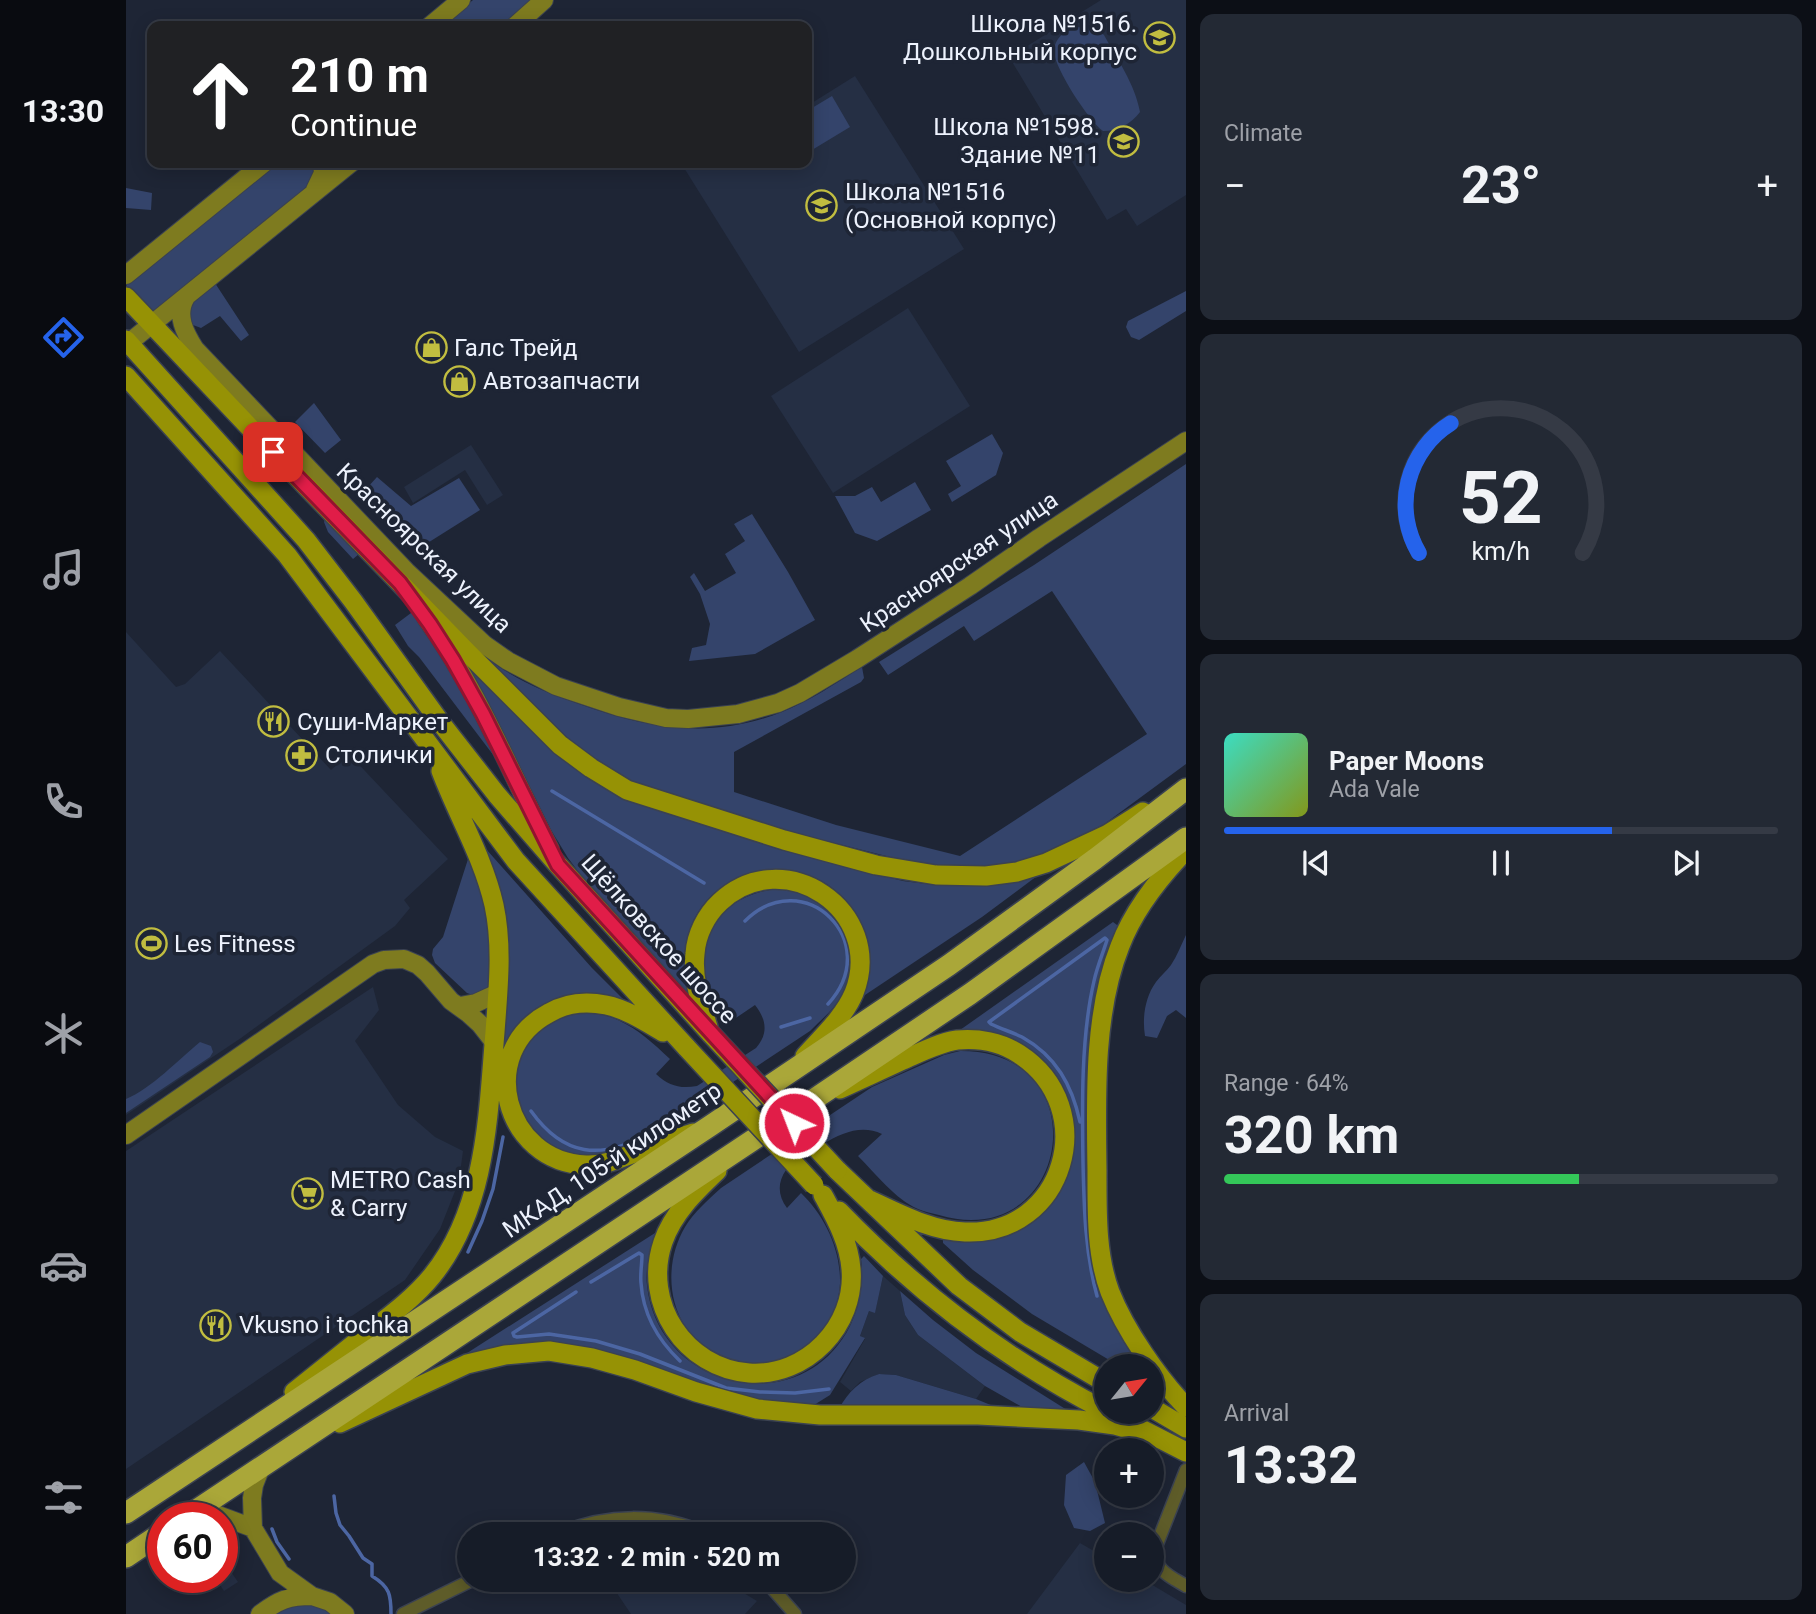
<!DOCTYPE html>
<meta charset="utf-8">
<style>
body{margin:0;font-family:Roboto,sans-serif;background:#232934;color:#f1f3f6;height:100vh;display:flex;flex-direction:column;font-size:26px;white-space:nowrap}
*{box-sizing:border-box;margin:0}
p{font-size:23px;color:#9ea1a8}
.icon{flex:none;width:38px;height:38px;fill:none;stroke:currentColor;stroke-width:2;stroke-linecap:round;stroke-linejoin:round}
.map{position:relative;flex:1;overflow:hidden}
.panel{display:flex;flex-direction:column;gap:14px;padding:14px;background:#0c0f16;width:630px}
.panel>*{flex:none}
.banner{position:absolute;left:21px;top:21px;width:665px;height:147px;border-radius:14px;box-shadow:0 4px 18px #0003,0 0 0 2px #353a45;background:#202124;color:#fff;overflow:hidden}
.needle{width:46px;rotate:60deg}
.buttons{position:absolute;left:968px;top:1354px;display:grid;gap:14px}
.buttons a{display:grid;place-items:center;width:70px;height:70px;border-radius:50%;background:#161c28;box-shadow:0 4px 18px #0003,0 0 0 2px #353a45;font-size:35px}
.speed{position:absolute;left:21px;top:1502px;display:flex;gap:14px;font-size:35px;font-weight:700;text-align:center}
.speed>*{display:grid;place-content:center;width:91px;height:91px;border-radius:50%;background:#161c28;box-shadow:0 4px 18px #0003,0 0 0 2px #353a45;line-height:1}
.speed .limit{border:10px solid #d22;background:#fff;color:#111}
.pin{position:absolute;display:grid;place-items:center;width:60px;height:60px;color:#fff;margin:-30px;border-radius:14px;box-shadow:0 4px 10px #0006}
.me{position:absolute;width:77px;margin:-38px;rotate:317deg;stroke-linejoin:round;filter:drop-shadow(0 0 5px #0008)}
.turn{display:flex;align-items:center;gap:24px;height:147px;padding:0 28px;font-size:32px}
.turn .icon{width:91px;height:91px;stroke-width:2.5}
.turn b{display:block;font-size:49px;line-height:60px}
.big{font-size:52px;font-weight:700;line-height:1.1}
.panel .tile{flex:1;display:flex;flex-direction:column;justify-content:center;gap:10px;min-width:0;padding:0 24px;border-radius:14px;background:#232934}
.panel .dial{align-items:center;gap:0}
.dial svg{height:182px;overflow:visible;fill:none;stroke:#353a45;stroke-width:7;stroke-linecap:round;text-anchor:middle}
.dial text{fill:#f1f3f6;stroke:none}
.song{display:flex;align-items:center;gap:21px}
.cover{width:84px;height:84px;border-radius:10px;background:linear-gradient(135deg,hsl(170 70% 55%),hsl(70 70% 35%))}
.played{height:7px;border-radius:4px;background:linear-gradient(90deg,#2563eb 70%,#353a45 70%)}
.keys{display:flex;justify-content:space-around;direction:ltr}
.heat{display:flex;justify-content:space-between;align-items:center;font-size:38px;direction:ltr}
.charge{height:10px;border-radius:5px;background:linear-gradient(90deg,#34c759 64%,#353a45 0)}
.trip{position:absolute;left:331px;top:1522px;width:399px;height:70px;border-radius:35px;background:#161c28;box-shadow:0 4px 18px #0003,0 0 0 2px #353a45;font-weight:700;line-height:70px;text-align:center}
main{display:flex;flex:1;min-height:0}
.menu{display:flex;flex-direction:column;width:126px;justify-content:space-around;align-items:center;background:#090b10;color:#9ea1a8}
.menu .icon{width:49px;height:49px}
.menu .active{color:#2563eb}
.menu b{font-size:32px;color:#f1f3f6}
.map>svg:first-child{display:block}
.built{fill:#252f44}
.green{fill:#34446b}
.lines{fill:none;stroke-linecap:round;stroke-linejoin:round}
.stream{stroke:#4c66a3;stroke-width:3.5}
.street-casing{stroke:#3b4251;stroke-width:15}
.secondary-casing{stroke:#3b4251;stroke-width:20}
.primary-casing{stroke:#3b4251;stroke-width:22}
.highway-casing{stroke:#3b4251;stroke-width:24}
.street{stroke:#5e5c29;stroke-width:12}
.secondary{stroke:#7e7b1f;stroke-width:18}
.primary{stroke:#969205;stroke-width:19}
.highway{stroke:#aaa739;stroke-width:21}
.primary-bridge-casing{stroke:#3b4251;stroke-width:22;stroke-linecap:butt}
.primary-bridge{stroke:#969205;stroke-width:19}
.route-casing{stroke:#92132f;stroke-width:18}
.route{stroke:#e11d48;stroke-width:12}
.labels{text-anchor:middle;stroke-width:7;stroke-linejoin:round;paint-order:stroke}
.poi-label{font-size:24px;fill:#edf2fd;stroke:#1e2535;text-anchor:start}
.street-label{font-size:24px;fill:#edf2fd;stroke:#1e2535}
</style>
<main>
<nav class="menu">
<b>13:30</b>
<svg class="icon active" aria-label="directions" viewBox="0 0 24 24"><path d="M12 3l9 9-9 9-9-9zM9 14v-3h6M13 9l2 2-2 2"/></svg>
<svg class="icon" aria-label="music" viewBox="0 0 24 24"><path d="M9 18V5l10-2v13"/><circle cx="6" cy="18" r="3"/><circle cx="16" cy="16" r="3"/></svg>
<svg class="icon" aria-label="phone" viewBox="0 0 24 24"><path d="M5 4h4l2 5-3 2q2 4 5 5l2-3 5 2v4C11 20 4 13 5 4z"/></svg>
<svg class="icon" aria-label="climate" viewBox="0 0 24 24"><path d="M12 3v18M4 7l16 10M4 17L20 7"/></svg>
<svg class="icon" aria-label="car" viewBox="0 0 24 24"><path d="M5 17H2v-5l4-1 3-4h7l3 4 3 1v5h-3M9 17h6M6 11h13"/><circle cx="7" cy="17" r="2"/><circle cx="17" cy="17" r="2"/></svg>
<svg class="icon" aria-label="filters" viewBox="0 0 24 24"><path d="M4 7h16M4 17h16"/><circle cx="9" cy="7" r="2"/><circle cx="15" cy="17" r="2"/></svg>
</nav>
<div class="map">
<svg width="1060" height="1614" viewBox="0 0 1060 1614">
<rect width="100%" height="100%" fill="#1e2535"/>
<path class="built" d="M 975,0 L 1060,0 L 1060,195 L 1011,226 L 1000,209 L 981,220 L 885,60 L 886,57 L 890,53 Z
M 729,76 L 838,249 L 673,352 L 555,163 L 681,163 L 681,106 Z
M 782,308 L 844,406 L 707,493 L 645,396 Z
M 345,445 L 377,495 L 361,505 L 339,470 L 287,503 L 278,487 Z
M 0,632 L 50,687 L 59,684 L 94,651 L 205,770 L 223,754 L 322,859 L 278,900 L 284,908 L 269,926 L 115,1038 L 0,1115 Z
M 247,987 L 253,1010 L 229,1041 L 272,1105 L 309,1137 L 337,1151 L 333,1181 L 314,1229 L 279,1280 L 0,1469 L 0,1151 Z
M 757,1276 L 774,1291 L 779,1315 L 792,1335 L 859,1386 L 850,1399 L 770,1375 L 753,1374 L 734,1382 L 725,1391 L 714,1382 L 739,1339 L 734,1336 L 743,1311 L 749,1312 Z
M 954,1543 L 980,1558 L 980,1580 L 1018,1580 L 1060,1605 L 1060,1614 L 901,1614 Z
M 99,1563 L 112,1582 L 98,1591 L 89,1577 L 96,1577 L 96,1565 Z
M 482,1580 L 596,1580 L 631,1601 L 619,1614 L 505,1614 Z"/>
<path class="green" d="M 347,0 L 406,0 L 376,26 L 316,26 Z
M 952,27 L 972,30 L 978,35 C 991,59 1009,84 1014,112 C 1005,124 992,131 977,131 C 963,121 929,69 928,52 C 928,38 940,29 952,27 Z
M 706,96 L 724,127 L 681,153 L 681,111 Z
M 150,163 L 185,163 L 189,173 L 188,182 L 27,315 L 0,285 Z
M 0,188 L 26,193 L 25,210 L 0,208 Z
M 87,280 L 123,335 L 115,341 L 94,316 L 75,328 L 67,325 L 62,316 L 67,295 Z
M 1060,291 L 1060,311 L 1013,340 L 1005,337 L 1000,327 L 1002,321 Z
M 188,403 L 215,440 L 199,453 L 169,422 Z
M 866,434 L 877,453 L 870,475 L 826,502 L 822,494 L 835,486 L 820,461 Z
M 1060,464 L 1060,764 L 977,825 L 916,854 L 889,862 L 859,866 L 811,866 L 780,861 L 661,831 L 505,781 L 470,760 L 441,737 L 362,659 C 390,680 421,693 453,704 C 523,729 585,740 656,712 C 684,701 710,683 736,667 L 738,678 L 735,682 L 608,752 L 608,792 L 710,825 L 834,856 L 1021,734 L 926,591 L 848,641 L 838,626 L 762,675 L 753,662 L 908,565 Z
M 251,477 L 285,506 L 333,478 L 354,510 L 300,544 L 240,489 Z
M 789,482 L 805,510 L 751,541 L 729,533 L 709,496 L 729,496 L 746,487 L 755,502 Z
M 626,514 L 662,572 L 689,620 L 629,654 L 563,661 L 566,648 L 580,645 L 584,624 L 574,594 L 564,577 L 568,573 L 579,591 L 610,573 L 599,554 L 619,541 L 608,524 Z
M 200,517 L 233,554 L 227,559 L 202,532 L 198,522 Z
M 289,610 L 308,635 L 371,760 L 293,657 L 282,646 L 269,625 Z
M 343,668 L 428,752 L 459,776 L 497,799 L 655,850 L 777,881 L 809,885 L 861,886 L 893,882 L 911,876 L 856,917 L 736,997 C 745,971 746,944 733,919 C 690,840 568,860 559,952 C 557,969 561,984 566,1000 L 461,883 L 442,858 L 425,830 L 366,710 Z
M 360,849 L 466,968 L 502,1004 C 484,1001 466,996 448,995 C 443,995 438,997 432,999 C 405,1006 388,1029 376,1054 L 370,877 Z
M 343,856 L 359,908 L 362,927 L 364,949 L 362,993 L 350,996 L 341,993 L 309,963 L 306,955 L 307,949 L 317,937 Z
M 652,889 C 662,891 673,892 683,897 C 720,916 735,962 714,999 C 706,1011 694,1021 684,1031 L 524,1137 C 505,1145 484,1155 463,1156 C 445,1156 427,1149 414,1137 C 399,1124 393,1109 391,1090 C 386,1034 441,997 492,1020 C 512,1029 528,1044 544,1059 L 530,1074 C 543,1086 554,1089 571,1086 L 630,1048 C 643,1033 640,1019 629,1005 L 601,1024 C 591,1007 581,988 578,968 C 574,923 609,892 652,889 Z
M 987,922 L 991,925 L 991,929 L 985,941 L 972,981 L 963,1032 L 961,1142 L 962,1223 L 968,1271 L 975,1295 L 985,1317 L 1016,1367 L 995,1367 L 906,1314 L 847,1270 L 817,1243 L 817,1239 C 982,1264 996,1029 834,1030 Z
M 1060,935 L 1060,1018 L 1050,1010 L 1041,1016 L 1031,1038 L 1019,1036 C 1016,1018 1019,997 1030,982 C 1034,976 1041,971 1045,965 C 1051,956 1055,945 1060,935 Z
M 74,1042 L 85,1046 L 87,1052 L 84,1057 L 0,1113 L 0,1099 C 26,1088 52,1060 74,1042 Z
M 834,1051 C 976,1050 945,1254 813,1215 C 806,1213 799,1212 792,1209 C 769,1199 750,1174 732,1156 L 756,1134 C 722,1118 688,1152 660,1170 C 651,1183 652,1196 661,1208 L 675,1193 C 699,1216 715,1250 714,1284 C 713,1302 706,1318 695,1333 C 683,1347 668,1356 650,1361 C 633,1366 615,1363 598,1357 C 545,1338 532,1273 559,1227 C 568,1212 582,1200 595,1188 L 746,1087 L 818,1055 Z
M 529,1233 C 525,1250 519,1267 521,1285 C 532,1391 676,1422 724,1326 C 734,1305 738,1282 735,1259 L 738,1256 L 757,1276 L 749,1313 L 743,1311 L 734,1336 L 739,1338 L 704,1395 L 688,1405 L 633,1400 L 573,1383 L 512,1361 L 468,1349 L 423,1342 L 378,1346 L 338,1355 Z
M 774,1291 L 807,1320 L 850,1353 L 941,1410 L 896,1407 L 859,1386 L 792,1335 L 779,1315 Z
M 753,1374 L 770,1375 L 850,1399 L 867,1406 L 713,1409 C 722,1392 734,1380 753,1374 Z
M 958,1462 L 969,1482 L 979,1523 L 964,1531 L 948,1528 L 938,1505 L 940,1475 Z
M 171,1602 L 197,1605 L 205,1614 L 146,1614 Z"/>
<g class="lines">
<path class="stream" d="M 426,791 L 578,883
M 619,921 C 678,863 759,942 702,1004
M 655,1027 L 684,1018
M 405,1111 C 438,1157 475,1160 522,1134
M 954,1122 C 946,1085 930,1056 896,1037 C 886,1032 875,1029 865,1024 L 863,1022 L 979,938 L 981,940 C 977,953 971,967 968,981 C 955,1037 956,1105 957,1163 C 958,1208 959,1252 971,1296
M 342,1252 L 356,1221 L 367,1189 L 377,1137
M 465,1282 L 513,1253 L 516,1255 C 516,1264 514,1274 515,1283 C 517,1314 532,1340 554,1361
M 387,1333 L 388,1336 L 391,1337 L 423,1334 L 470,1341 L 514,1354 L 600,1388 L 634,1392 L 669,1393 L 703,1389
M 387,1333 L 450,1292
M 208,1496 L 210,1513 L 214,1525 L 223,1536 L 237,1558 L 246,1564 L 246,1576 C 264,1587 265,1595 265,1614
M 146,1529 L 151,1542 L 163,1559"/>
<defs>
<path id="street" d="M 1060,1470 L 1029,1549 C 1027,1570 1045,1577 1060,1586
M 429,1535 C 480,1513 533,1512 583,1535
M 639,1580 L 669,1614
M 277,1614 L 346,1580"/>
<path id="secondary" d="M 304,26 L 335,0
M 389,26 L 418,0
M 189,190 L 197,173 L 196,163
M 0,275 L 138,163
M 60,297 C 49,315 59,333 69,349 L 280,571 L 359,645 L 382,661 L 430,686 L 493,707 L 540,718 L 562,719 L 612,714 L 652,703 L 674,693 L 731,659 L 844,586 L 913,538 L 1060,441
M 0,345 L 225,163
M 300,618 C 351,688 384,772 424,849
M 334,1006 L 350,1003 L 372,993
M 0,1135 L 247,964 L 258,960 L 278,959 L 292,965 L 301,973 L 325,1001 L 343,1014 L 354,1024 L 368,1042
M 135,1467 L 128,1485 L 126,1498 L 127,1528 L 154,1573 L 186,1596 L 204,1602 L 219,1614
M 65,1514 L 84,1512 L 127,1528
M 134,1614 C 153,1600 162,1596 186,1596"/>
<path id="primary" d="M 0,297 L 147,452 L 340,651 L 434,745 L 465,768 L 501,790 L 658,840 L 750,865 L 810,875 L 860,876 L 891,872 L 920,863 L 982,834 L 1017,812
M 0,340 L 180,540 L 227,601 L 314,722 L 371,795 L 432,865 L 585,1034
M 0,376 L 161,555 L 390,861 L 561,1048
M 1060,850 C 1033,878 1008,909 994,946 C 967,1013 970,1100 971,1171 C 971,1211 970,1255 984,1292 C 999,1330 1032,1378 1060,1407
M 582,1027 C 575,1004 566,978 569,954 C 570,935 580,915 594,902 C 658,842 760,911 728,993 C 718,1017 696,1037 679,1056
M 537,1032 C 520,1022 500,1009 480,1005 C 460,1001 440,1003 423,1013 C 349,1052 378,1162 460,1165 C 478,1166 495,1158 511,1152 C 530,1146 548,1139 567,1133
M 714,1089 C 735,1079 756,1070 777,1060 C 795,1052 812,1043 831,1040 C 852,1038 875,1042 893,1054 C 976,1108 939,1236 839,1232 C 806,1231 774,1214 744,1200
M 711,1170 L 833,1286 L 894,1332 L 980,1383
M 591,1171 C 569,1192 547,1213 537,1242 C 516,1303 559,1368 623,1373 C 680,1377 730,1326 725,1269 C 723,1242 710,1219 697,1195
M 713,1211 C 792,1293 878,1359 980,1411
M 168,1392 C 193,1372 218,1352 243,1332 C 265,1315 288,1298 306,1276 C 361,1208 362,1114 369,1032 C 372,990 377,947 368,905 C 357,857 332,816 315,771
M 1026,1408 L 1060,1428
M 214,1423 L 341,1364 L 379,1355 L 423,1351 L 466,1358 L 509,1370 L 570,1392 L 631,1409 L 694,1415 L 852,1415 L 953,1420 L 989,1425 L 1028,1436
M 1017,1430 L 1060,1452"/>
<path id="highway" d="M 0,1513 L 584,1126 L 823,965 L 969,859 L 1060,789
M 60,1517 L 684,1102 L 844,994 L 1060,838
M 0,1557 L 37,1532"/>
</defs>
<use href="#street" class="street-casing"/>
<use href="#secondary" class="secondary-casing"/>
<use href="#primary" class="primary-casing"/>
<use href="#highway" class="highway-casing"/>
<use href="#street" class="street"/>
<use href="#secondary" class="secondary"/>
<use href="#primary" class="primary"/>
<use href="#highway" class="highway"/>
<defs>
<path id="primary-bridge" d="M 585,1034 L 711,1170
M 561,1048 L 688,1185"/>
</defs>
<use href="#primary-bridge" class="primary-bridge-casing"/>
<use href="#primary-bridge" class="primary-bridge"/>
</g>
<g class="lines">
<defs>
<path id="route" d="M 147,452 L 274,583 L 304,624 L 327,660 L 357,714 L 432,865 L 668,1123"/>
</defs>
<use href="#route" class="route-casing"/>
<use href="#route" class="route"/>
</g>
<defs>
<symbol id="school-ring" viewBox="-11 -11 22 22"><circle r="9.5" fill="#1e2535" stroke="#c1bd40" stroke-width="1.5"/><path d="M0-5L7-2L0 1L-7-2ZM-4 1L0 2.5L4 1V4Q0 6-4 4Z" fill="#c1bd40"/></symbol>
<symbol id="shop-ring" viewBox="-11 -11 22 22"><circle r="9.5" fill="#1e2535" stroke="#c1bd40" stroke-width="1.5"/><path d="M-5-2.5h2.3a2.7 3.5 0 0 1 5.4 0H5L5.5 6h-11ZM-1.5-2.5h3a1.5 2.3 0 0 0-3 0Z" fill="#c1bd40"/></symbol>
<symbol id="restaurant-ring" viewBox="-11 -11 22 22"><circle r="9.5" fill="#1e2535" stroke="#c1bd40" stroke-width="1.5"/><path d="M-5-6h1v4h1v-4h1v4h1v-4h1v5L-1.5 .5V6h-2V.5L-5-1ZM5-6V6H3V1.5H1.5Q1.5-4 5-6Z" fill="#c1bd40"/></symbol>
<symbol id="pharmacy-ring" viewBox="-11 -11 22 22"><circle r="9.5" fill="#1e2535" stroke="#c1bd40" stroke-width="1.5"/><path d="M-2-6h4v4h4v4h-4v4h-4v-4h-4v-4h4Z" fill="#c1bd40"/></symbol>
<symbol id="stadium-ring" viewBox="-11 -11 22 22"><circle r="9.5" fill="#1e2535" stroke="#c1bd40" stroke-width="1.5"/><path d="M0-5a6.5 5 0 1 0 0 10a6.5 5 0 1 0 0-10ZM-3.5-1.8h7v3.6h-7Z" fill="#c1bd40"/></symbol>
<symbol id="supermarket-ring" viewBox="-11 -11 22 22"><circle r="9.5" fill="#1e2535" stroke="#c1bd40" stroke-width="1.5"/><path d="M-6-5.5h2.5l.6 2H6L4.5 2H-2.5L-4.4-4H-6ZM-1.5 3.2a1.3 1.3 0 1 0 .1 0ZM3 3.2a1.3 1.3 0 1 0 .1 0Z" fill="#c1bd40"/></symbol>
</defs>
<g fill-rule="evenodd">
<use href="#school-ring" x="1016" y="20" width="35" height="35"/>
<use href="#school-ring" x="980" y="124" width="35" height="35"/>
<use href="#school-ring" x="678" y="188" width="35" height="35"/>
<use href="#shop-ring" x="288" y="330" width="35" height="35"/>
<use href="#shop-ring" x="316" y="364" width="35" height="35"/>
<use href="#restaurant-ring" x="130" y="704" width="35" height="35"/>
<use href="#pharmacy-ring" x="158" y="738" width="35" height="35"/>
<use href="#stadium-ring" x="8" y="926" width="35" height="35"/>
<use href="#supermarket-ring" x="164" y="1176" width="35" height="35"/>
<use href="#restaurant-ring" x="72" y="1308" width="35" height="35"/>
</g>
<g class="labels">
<g class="poi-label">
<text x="1011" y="32" text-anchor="end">Школа №1516.<tspan x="1011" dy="28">Дошкольный корпус</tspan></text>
<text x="974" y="135" text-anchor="end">Школа №1598.<tspan x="974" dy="28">Здание №11</tspan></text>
<text x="719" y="200">Школа №1516<tspan x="719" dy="28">(Основной корпус)</tspan></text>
<text x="328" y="356">Галс Трейд</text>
<text x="357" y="389">Автозапчасти</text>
<text x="171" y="730">Суши-Маркет</text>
<text x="199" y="763">Столички</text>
<text x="48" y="952">Les Fitness</text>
<text x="204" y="1188">METRO Cash<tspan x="204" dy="28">&amp; Carry</tspan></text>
<text x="113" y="1333">Vkusno i tochka</text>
</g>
<g class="street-label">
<text transform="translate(298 548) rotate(44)" y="8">Красноярская улица</text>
<text transform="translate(833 562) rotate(-34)" y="8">Красноярская улица</text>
<text transform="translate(533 939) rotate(48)" y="8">Щёлковское шоссе</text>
<text transform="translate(486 1160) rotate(-34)" y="8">МКАД, 105-й километр</text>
</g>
</g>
</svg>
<div class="buttons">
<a><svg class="needle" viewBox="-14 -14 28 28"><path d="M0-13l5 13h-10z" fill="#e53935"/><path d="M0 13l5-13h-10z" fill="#9ea1a8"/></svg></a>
<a>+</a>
<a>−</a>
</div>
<div class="speed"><div class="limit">60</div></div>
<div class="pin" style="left:147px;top:452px;background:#d93025"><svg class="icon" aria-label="arrive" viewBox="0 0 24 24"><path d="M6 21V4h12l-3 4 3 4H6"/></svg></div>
<svg class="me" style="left:668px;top:1123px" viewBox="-20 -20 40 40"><circle r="17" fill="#e11d48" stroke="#fff" stroke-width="3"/><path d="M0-11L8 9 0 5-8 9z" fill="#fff"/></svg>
<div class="trip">13:32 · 2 min · 520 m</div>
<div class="banner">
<div class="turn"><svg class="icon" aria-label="ahead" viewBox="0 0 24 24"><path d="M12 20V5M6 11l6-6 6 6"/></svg><div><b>210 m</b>Continue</div></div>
</div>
</div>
<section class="panel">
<div class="tile"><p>Climate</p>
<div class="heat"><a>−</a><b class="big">23°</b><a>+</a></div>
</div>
<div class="tile dial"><svg viewBox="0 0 100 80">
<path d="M14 69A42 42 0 1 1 86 69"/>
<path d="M14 69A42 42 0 0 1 28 12" stroke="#2563eb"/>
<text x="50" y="56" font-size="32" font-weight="700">52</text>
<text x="50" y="72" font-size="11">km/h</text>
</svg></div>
<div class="tile">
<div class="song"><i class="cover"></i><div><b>Paper Moons</b><p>Ada Vale</p></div></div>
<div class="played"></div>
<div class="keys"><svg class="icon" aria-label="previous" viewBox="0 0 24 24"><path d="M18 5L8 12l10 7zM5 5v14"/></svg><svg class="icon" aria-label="pause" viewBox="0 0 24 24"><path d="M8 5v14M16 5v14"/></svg><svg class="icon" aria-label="next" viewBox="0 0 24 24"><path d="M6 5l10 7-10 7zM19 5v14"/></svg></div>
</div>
<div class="tile"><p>Range · 64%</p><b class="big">320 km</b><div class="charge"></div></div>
<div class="tile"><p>Arrival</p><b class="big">13:32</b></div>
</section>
</main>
